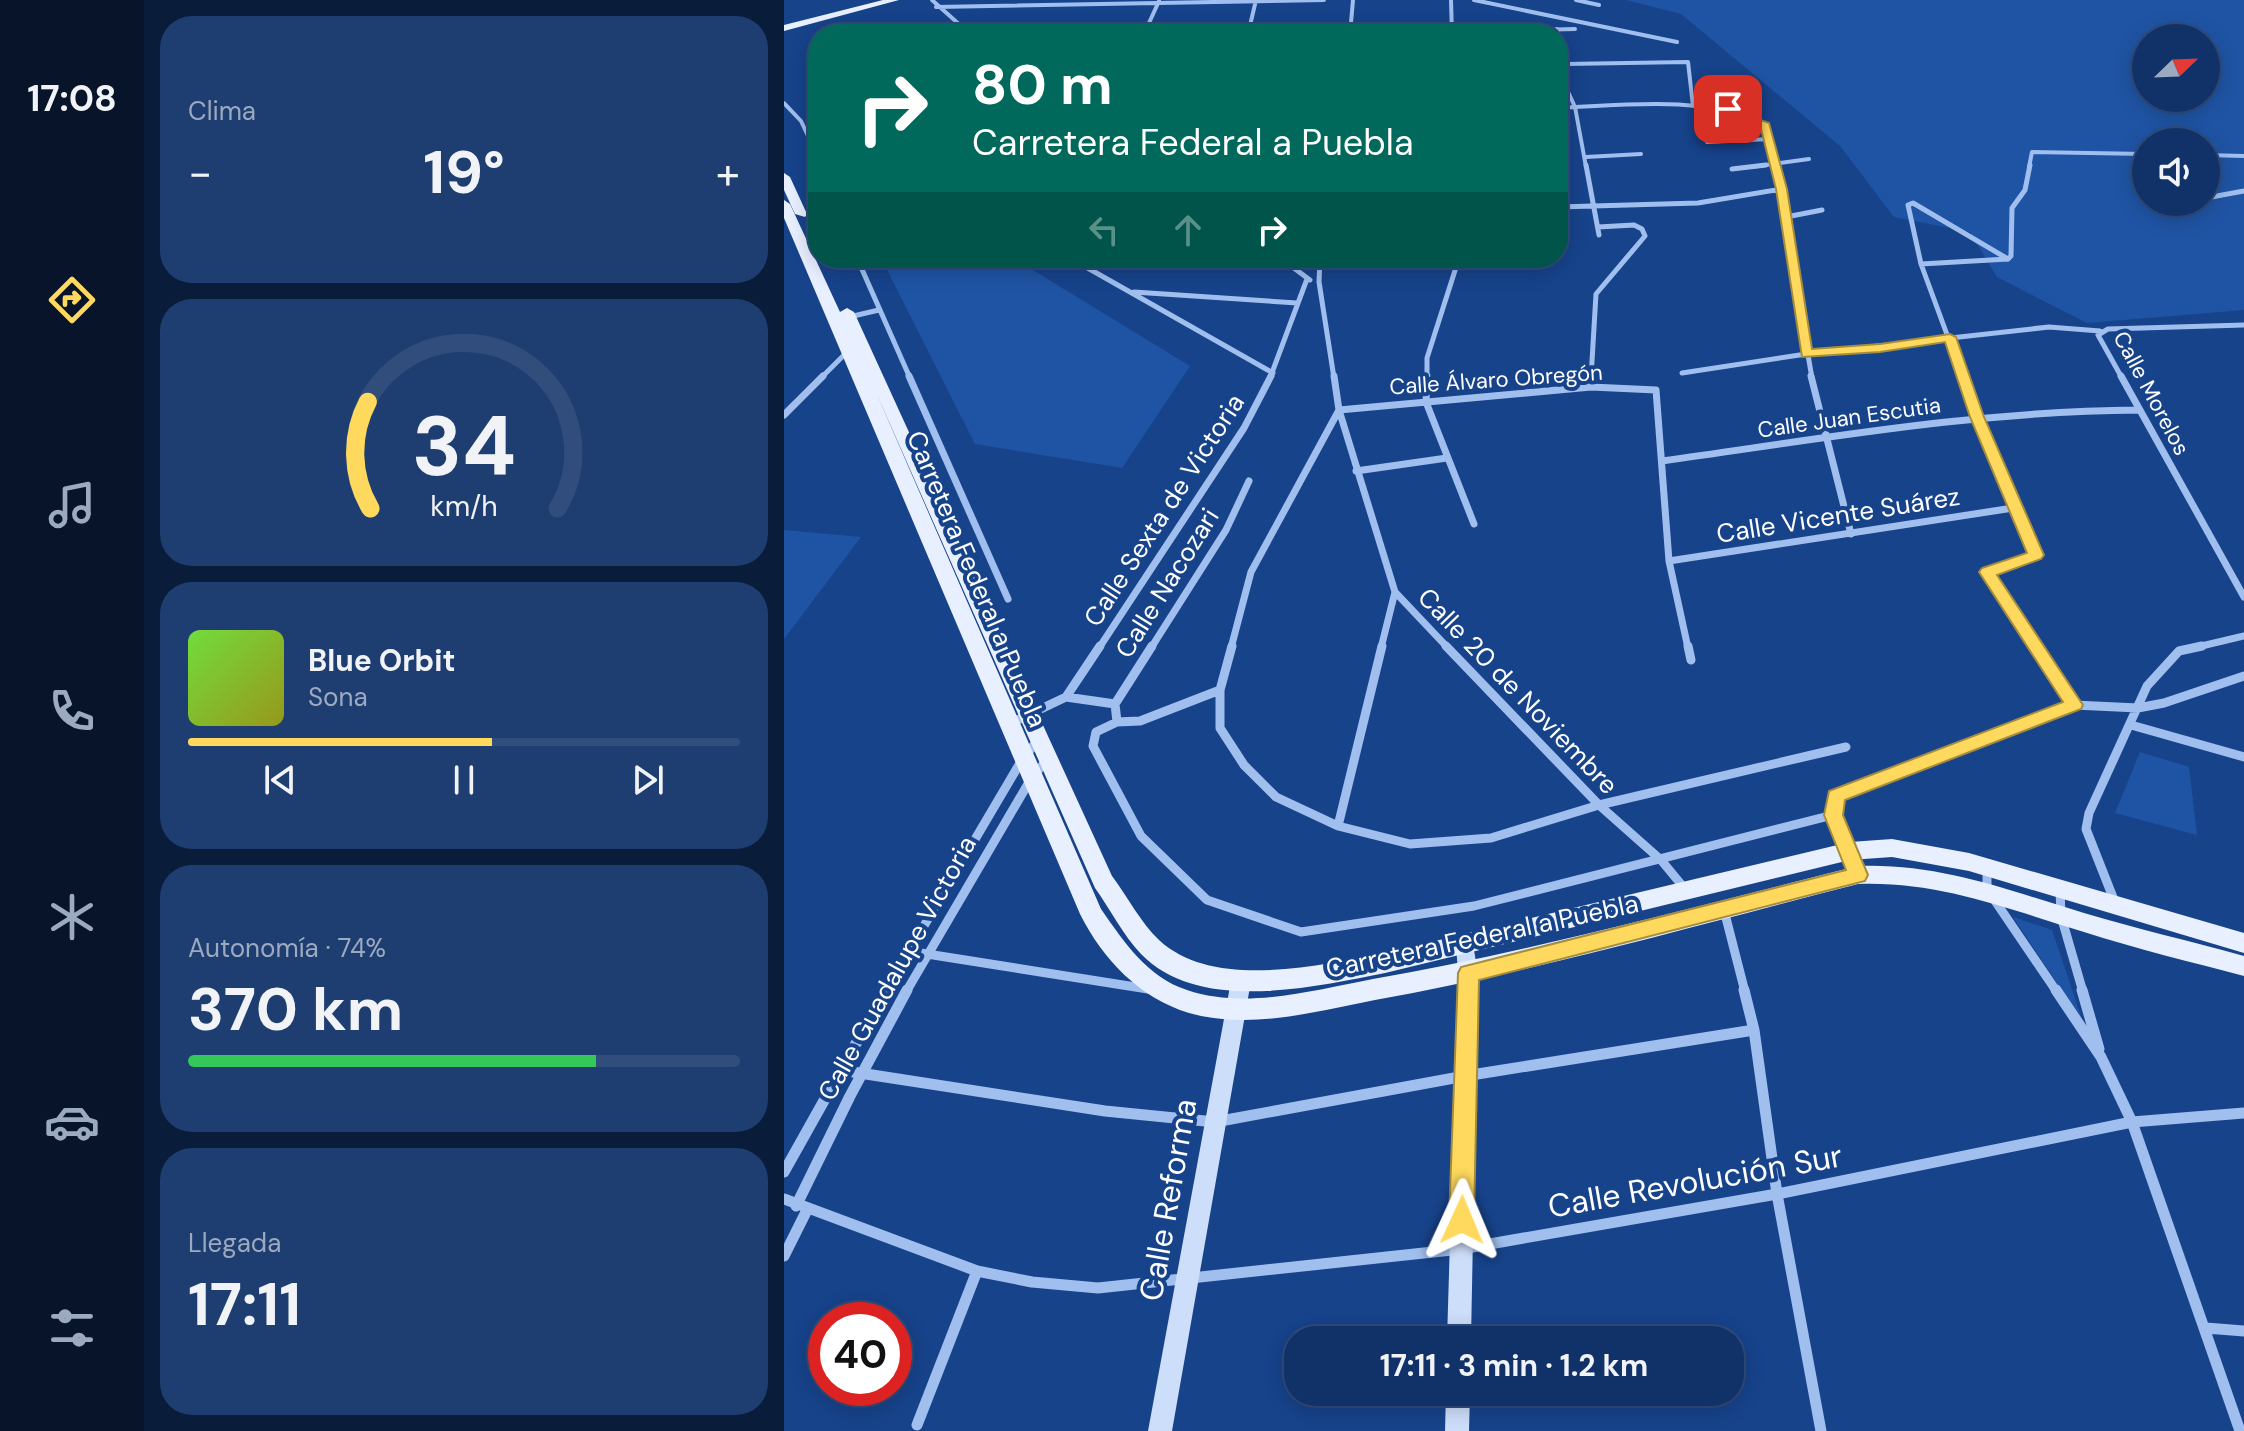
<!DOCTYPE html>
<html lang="es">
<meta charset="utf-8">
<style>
body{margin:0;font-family:"DM Sans",sans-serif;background:#1e3e71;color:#f1f3f6;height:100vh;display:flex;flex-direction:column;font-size:30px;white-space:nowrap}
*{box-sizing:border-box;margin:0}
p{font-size:26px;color:#9caac0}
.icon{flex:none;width:44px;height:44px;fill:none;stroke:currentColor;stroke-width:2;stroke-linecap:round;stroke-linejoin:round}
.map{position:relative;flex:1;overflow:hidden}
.drawer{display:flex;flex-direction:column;gap:16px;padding:16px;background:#091c39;width:640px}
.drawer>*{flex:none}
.hud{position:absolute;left:24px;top:24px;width:760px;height:244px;border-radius:32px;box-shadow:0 4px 20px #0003,0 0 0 2px #304d7c;background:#00695c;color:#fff;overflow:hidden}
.needle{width:52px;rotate:67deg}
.buttons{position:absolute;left:1348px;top:24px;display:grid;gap:16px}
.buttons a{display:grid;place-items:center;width:88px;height:88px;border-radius:50%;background:#113268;box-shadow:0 4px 20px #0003,0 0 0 2px #304d7c;font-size:40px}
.speed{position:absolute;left:24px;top:1302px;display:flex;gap:16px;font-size:40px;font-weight:700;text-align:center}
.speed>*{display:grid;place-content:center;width:104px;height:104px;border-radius:50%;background:#113268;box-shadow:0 4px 20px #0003,0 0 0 2px #304d7c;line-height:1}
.speed .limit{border:12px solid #d22;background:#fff;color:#111}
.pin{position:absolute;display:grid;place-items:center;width:68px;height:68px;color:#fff;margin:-34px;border-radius:16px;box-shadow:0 4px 12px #0006}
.me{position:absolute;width:88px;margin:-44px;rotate:1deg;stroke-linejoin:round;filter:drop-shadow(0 0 6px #0008)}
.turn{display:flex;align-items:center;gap:28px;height:168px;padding:0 32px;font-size:36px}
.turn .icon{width:104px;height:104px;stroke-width:2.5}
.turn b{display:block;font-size:56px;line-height:68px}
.lanes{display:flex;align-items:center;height:76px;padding:0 32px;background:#0003;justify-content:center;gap:40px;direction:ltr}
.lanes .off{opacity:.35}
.big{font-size:60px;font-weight:700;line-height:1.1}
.drawer .widget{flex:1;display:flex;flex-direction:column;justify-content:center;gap:12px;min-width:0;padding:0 28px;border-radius:32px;background:#1e3e71}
.drawer .dial{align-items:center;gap:0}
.dial svg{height:208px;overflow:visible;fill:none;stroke:#304d7c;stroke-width:7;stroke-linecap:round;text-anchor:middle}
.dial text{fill:#f1f3f6;stroke:none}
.song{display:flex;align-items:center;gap:24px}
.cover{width:96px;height:96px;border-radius:12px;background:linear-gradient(135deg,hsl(100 70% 55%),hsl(60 70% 35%))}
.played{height:8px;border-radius:4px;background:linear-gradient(90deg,#ffd95e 55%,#304d7c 55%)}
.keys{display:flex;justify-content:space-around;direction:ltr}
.heat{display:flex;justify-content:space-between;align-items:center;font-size:44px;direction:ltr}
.charge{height:12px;border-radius:6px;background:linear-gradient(90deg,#34c759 74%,#304d7c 0)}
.trip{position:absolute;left:500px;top:1326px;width:460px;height:80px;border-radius:32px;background:#113268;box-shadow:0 4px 20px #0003,0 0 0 2px #304d7c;font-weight:700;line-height:80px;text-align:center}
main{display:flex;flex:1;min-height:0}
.dock{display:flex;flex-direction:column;width:144px;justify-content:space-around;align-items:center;background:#07142a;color:#9caac0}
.dock .icon{width:56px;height:56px}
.dock .selected{color:#ffd95e}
.dock b{font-size:36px;color:#f1f3f6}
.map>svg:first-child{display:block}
.green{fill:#1f54a4;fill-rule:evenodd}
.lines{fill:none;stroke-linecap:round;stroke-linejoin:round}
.street-far4{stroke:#a0bfef;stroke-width:4}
.street-far3{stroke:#a0bfef;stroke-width:5}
.street-far2{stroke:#a0bfef;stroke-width:7}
.street-far1{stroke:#a0bfef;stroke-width:9}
.street{stroke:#a0bfef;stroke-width:11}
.secondary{fill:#cddefa;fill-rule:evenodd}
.primary{fill:#e8efff;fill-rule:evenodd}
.route{fill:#ffd95e;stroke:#a68d3d;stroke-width:2}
.labels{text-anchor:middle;stroke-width:8;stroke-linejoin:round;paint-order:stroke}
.far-street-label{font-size:22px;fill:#fff;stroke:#17438b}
.street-label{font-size:26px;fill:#fff;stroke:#17438b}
.near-street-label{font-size:32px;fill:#fff;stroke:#17438b}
</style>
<main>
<nav class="dock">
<b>17:08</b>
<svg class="icon selected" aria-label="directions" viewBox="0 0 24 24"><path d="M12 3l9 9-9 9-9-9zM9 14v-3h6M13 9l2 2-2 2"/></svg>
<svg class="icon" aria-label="music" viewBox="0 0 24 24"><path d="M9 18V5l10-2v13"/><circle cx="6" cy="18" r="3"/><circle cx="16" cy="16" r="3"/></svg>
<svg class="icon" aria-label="phone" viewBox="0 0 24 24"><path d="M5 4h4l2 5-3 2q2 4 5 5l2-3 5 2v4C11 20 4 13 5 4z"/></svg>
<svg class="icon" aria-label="climate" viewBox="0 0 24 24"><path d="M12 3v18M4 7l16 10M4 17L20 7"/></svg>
<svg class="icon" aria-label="car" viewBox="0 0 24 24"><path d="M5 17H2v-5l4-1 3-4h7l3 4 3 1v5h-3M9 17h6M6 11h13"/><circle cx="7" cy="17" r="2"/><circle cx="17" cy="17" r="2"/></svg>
<svg class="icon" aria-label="filters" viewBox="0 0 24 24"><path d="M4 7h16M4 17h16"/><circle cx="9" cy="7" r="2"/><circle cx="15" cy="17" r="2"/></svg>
</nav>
<section class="drawer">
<div class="widget"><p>Clima</p>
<div class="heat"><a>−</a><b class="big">19°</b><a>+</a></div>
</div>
<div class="widget dial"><svg viewBox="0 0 100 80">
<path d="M14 69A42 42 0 1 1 86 69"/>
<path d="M14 69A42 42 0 0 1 13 28" stroke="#ffd95e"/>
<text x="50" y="56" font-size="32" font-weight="700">34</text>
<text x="50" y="72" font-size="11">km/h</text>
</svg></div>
<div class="widget">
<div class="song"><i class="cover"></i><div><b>Blue Orbit</b><p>Sona</p></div></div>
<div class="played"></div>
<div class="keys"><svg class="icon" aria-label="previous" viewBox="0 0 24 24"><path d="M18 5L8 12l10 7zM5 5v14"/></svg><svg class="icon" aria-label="pause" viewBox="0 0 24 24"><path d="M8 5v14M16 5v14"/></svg><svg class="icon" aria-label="next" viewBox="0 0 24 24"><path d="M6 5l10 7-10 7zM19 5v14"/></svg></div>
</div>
<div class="widget"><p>Autonomía · 74%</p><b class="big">370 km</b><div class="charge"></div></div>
<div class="widget"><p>Llegada</p><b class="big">17:11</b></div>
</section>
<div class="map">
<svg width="1460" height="1431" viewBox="0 0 1460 1431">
<rect width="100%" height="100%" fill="#17438b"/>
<path class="green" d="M 842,0 L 1460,0 L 1460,310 L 1303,323 L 1213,277 L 1186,232 L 1110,217 L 1056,146 L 897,14 ZM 1362,38 L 1422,38 L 1422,98 L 1362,98 ZM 1362,142 L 1422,142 L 1422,202 L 1362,202 Z
M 97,258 L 229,258 L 406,366 L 338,468 L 191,444 Z
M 0,530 L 77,537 L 0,639 Z
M 1356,752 L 1405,767 L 1413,835 L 1331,813 Z
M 1229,917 L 1268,930 L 1299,1022 Z"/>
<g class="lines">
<path class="street-far4" d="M 148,0 L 186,34
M 667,0 L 668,34
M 690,0 L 893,42
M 792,0 L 815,5
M 152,7 L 540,0
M 773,29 L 781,64 L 779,81 L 791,107 L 802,167
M 360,34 L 375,1
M 464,34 L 472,0
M 566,34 L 569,0
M 571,34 L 791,29
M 781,64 L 904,62 L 909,106
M 0,103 L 17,121 L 34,157
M 774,108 C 843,105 915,95 980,123 L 991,167
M 923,142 L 986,139
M 1422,155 L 1460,156
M 802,157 L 857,154
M 967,167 L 1025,159
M 1245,167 L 1248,152 L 1362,154"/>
<path class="street-far3" d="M 802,165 L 815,235
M 991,165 L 1028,378
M 948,169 L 982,165
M 1422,198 L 1460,191
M 1399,202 L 1403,202
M 774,207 L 914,203 L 997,189
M 1002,217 L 1038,210
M 73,258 L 126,378
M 286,258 L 489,373
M 536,258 L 535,282 L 550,378
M 1224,259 L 1227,256 L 1228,208 L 1241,190 L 1246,165
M 499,260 L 526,280
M 293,261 L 501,261
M 1137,264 L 1224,259
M 350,292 L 513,303
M 65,317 L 95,310
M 898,373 L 1022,354 L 1265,327 L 1316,331
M 37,378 L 66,349
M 486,378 L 523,279
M 643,378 L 643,358 L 675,258
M 807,378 L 812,294 L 861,236 L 858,229 L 850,225 L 814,227
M 1179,378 L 1137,264 L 1124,205 L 1129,203 L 1224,259
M 1338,378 L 1314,335 L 1324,329 L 1460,325"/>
<path class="street-far2" d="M 125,376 L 224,599
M 550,376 L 555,410 L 611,592 L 664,648
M 643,376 L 642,402 L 690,524
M 1027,376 L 1067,534
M 1178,376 L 1252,555 L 1204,572 L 1253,648
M 1337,376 L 1460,597
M 807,387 L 808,376
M 0,415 L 39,376
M 878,461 C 1037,439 1193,411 1354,410
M 572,471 L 663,458
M 885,561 L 1229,508
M 315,648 L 460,428 L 487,376
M 367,648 L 442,530 L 465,481
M 447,648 L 467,572 L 555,410 L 807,387 L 872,390 L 885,561 L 904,648
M 597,648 L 611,592
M 1409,648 L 1460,636"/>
<path class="street-far1" d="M 448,646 L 436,690 L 436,728 L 460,765 L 492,797 L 554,826 L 626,844 L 707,838 L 815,805 L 1062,747
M 662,646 L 815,805 L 877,860 L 901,889
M 904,646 L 907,660
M 1252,646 L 1290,705
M 282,697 L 331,704 L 333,722 L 356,721 L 436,690
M 331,704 L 368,646
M 333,722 L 312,732 L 309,746 L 357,836 L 423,900 L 517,932 L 690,906 L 1049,815 L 1052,796 L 1290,705 L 1354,708 L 1380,703 L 1460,676
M 225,724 L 282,697 L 316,646
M 1347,725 L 1460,757
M 1049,815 L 1074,875
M 554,826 L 598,646
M 1203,869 L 1203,889 L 1273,992
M 1276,889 L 1277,916 L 1299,992
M 1332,905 L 1302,829 L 1305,813 L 1363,686 L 1395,651 L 1418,646
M 940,910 L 961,992
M 124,951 L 364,989
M 101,992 L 239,758 L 256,738
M 122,992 L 248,777 L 265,758"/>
<path class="street" d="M 960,990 L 970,1030 L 993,1194 L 1037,1431
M 1272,990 L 1317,1057 L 1348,1122 L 1456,1431
M 1298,990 L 1315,1049
M 56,1070 L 321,1111 L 431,1122 L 681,1076 L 970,1030
M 0,1172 L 102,990
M 0,1199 L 193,1271 L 248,1282 L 314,1288 L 677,1249 L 993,1194 L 1348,1122 L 1460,1113
M 12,1206 L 66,1096 L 123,990
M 0,1256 L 23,1210
M 1422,1328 L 1460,1331
M 133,1425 L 193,1271"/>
<path class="secondary" d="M 681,937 L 688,939 L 694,973 L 687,1340 L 663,1340 L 674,973 L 672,945 L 674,939 Z
M 457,973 L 464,975 L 467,981 L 388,1431 L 364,1431 L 447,981 L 450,975 Z
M 662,1392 L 686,1392 L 685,1431 L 661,1431 Z"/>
<path class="primary" d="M 99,0 L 115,0 L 0,31 L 0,25 Z
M 0,173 L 6,177 L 23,214 L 21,217 L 11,214 L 0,190 Z
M 0,200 L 6,204 L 56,312 L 63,308 L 70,312 L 328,876 C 343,896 357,923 375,940 C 430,991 535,965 601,953 L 1066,842 L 1108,839 L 1185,853 L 1460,933 L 1460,953 L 1185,871 L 1108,857 L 1066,860 L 601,973 C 529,987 415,1014 357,954 C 339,935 326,909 311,888 L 91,390 L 317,909 C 340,942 363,977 403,990 C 462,1010 530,990 589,979 C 753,950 913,906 1074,866 C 1155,863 1224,890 1300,913 C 1353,929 1407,941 1460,956 L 1460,976 C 1407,962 1353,949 1300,932 C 1224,909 1155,881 1074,884 C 914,925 754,971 591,1000 C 530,1012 466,1030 405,1013 C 356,998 319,960 296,914 L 0,218 Z"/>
</g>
<path class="route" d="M 941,107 L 985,123 L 1003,189 L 1028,349 L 1096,344 L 1166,334 L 1172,337 L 1200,417 L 1260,555 L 1257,559 L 1213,575 L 1299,705 L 1297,709 L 1061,800 L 1059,815 L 1084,875 L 1081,881 L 695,980 L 690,1220 L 687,1229 L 678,1233 L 669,1229 L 665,1220 L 674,973 L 677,967 L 1062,870 L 1040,815 L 1045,791 L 1279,702 L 1195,572 L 1198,568 L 1243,553 L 1186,417 L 1161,342 L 1096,352 L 1018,357 L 992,189 L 976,125 L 941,111 Z"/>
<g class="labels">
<g class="far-street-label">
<text transform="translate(712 379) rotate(-4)" y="8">Calle Álvaro Obregón</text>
<text transform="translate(1368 393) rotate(62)" y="8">Calle Morelos</text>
<text transform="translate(1065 417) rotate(-8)" y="8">Calle Juan Escutia</text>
</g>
<g class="street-label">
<text transform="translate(380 510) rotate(-57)" y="9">Calle Sexta de Victoria</text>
<text transform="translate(1054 515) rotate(-9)" y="9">Calle Vicente Suárez</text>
<text transform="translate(193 579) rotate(67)" y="9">Carretera Federal a Puebla</text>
<text transform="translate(383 583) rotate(-58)" y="9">Calle Nacozari</text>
<text transform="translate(734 691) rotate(46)" y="9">Calle 20 de Noviembre</text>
<text transform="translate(698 936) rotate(-12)" y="9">Carretera Federal a Puebla</text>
<text transform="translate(113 968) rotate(-61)" y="9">Calle Guadalupe Victoria</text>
</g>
<g class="near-street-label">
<text transform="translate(911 1181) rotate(-10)" y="11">Calle Revolución Sur</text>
<text transform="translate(384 1200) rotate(-80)" y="11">Calle Reforma</text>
</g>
</g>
</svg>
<div class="buttons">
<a><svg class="needle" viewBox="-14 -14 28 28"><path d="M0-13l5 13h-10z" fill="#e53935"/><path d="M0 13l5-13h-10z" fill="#9caac0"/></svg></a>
<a><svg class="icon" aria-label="sound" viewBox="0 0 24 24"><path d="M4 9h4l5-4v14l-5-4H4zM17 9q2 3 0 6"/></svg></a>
</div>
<div class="speed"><div class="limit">40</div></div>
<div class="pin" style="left:944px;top:109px;background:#d93025"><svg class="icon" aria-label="arrive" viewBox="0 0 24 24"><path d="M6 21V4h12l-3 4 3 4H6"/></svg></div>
<svg class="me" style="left:678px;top:1220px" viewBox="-20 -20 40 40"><path d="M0-17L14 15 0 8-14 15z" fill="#ffd95e" stroke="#fff" stroke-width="4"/></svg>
<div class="trip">17:11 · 3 min · 1.2 km</div>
<div class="hud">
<div class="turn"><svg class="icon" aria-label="right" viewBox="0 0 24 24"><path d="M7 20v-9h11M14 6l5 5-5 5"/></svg><div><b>80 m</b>Carretera Federal a Puebla</div></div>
<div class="lanes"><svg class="icon off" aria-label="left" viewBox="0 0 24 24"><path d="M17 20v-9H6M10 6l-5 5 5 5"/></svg><svg class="icon off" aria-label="ahead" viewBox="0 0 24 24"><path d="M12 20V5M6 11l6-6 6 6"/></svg><svg class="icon" aria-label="right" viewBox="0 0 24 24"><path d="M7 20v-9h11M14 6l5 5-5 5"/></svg></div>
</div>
</div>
</main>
